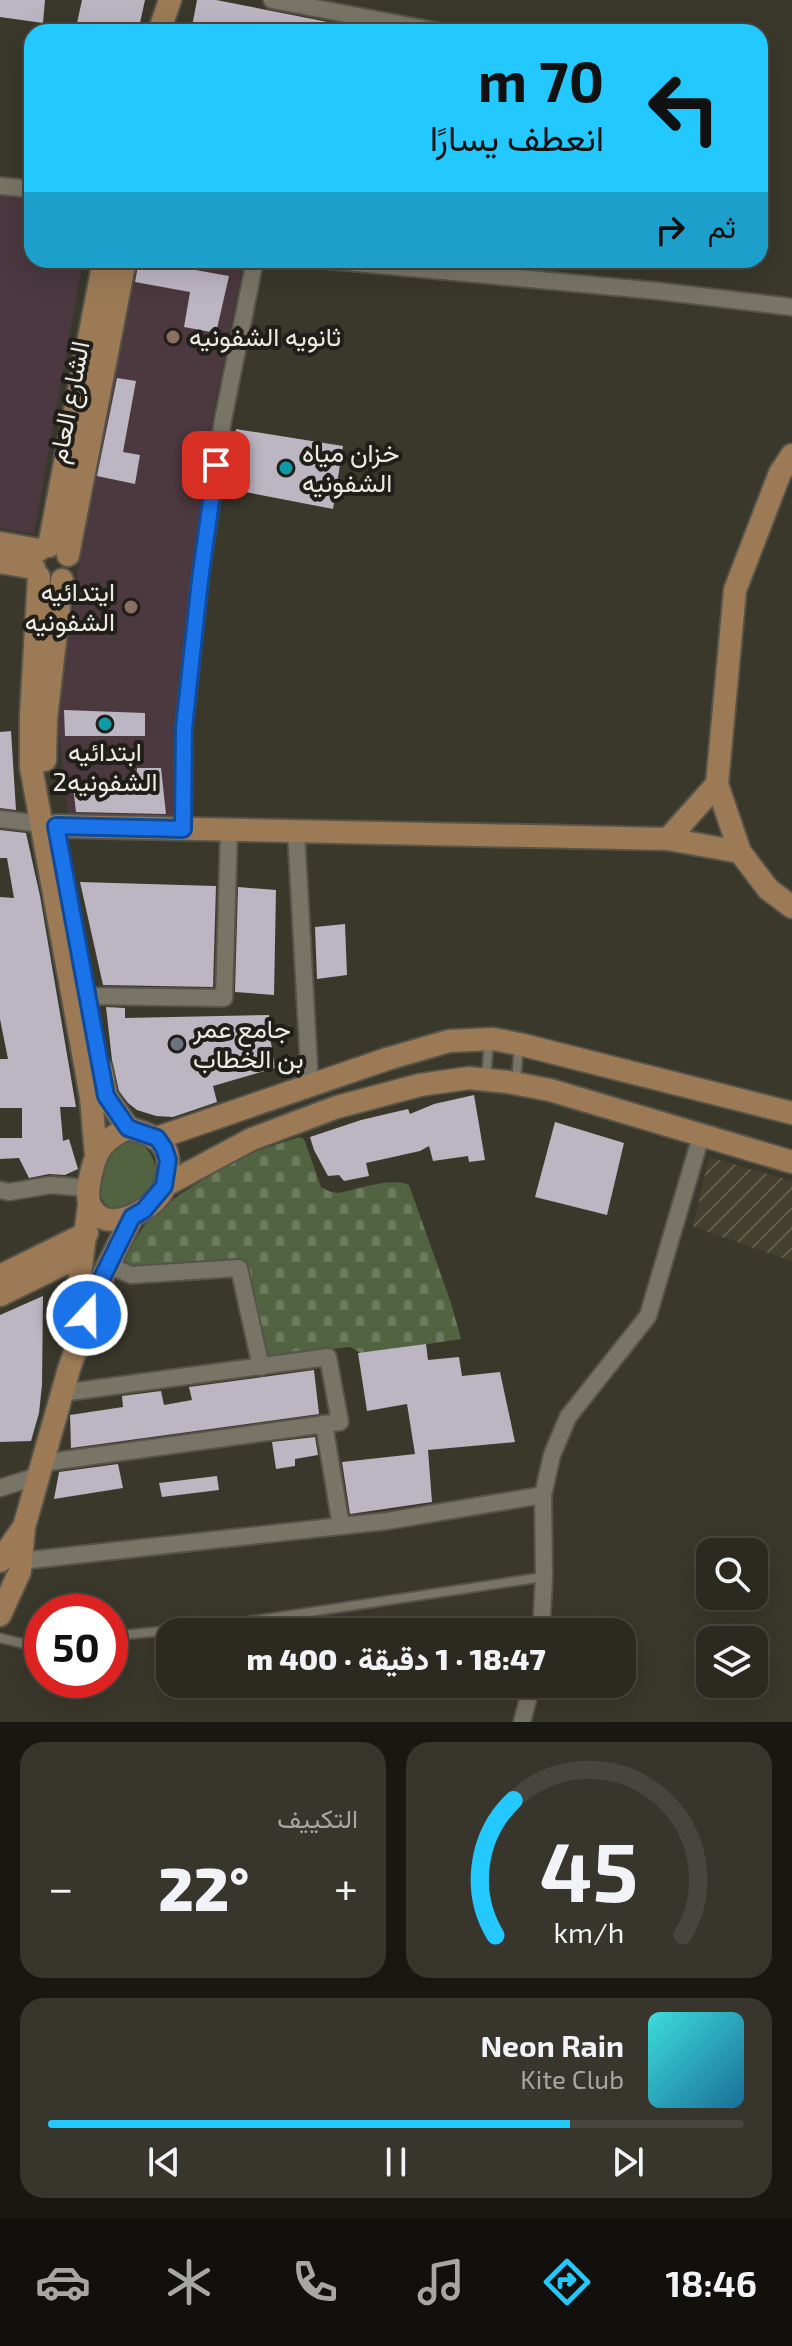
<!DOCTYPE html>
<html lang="ar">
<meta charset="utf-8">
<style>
body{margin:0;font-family:"Exo 2",Vazirmatn,sans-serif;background:#38352d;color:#f1f3f6;direction:rtl;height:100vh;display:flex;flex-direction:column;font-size:30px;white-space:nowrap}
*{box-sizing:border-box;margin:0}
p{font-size:26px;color:#a6a6a5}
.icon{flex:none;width:44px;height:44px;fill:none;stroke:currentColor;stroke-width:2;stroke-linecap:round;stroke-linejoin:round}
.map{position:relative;height:1722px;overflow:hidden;direction:ltr}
.sheet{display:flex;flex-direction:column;gap:20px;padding:20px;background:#181712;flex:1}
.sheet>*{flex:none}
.guide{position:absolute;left:24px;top:24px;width:744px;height:244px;border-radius:24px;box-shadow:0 8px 32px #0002,0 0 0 2px #48453e;direction:rtl;background:#23c9fe;color:#111;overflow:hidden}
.tools{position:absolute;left:696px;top:1538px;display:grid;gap:16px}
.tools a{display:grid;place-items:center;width:72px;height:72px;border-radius:16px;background:#2c2920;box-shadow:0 8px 32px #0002,0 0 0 2px #48453e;font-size:40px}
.speed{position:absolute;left:24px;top:1594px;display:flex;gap:16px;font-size:40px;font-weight:700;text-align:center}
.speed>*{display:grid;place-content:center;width:104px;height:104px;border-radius:50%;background:#2c2920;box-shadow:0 8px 32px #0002,0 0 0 2px #48453e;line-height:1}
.speed .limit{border:12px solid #d22;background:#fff;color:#111}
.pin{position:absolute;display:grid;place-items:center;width:68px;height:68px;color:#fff;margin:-34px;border-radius:16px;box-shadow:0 4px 12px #0006}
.me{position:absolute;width:88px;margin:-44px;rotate:21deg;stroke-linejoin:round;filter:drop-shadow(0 0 6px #0008)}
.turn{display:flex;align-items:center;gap:28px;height:168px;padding:0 32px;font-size:36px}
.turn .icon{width:104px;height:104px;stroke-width:2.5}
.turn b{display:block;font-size:56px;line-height:68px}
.then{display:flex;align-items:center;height:76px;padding:0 32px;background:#0003;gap:16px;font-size:30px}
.big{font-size:60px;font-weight:800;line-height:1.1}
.sheet .tile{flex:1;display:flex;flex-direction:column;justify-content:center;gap:12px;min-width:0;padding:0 28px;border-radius:24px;background:#38352d}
.sheet .dial{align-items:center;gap:0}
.dial svg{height:208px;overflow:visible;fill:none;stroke:#48453e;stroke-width:7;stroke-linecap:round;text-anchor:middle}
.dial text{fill:#f1f3f6;stroke:none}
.song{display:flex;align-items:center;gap:24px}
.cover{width:96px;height:96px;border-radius:12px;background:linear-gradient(135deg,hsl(180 70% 55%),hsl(200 70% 35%))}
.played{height:8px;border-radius:4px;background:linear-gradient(90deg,#23c9fe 75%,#48453e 75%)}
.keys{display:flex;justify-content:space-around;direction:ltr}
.heat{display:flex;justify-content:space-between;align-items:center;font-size:44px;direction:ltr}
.sheet .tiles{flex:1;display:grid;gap:20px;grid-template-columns:1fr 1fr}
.tile:last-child{grid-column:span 2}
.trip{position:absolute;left:156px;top:1618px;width:480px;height:80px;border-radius:24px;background:#2c2920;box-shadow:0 8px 32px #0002,0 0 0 2px #48453e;font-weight:800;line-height:80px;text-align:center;direction:rtl}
.tabs{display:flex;height:128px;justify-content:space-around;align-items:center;background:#12100d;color:#a6a6a5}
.tabs .icon{width:56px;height:56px}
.tabs .current{color:#23c9fe}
.tabs b{font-size:36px;color:#f1f3f6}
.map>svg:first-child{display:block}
.commercial{fill:#4b3841}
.industrial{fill:url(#industrial-furrows)}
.education{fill:#4c383f}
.grass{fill:#526342}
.cemetery{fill:url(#cemetery-stones)}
.building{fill:#bcb5c2}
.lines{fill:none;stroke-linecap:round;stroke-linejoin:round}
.lane-casing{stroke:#565349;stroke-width:12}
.street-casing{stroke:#565349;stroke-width:20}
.secondary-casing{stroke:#565349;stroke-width:26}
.lane{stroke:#787567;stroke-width:8}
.street{stroke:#787567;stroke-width:16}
.secondary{stroke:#9c7a56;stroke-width:22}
.route-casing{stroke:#114b97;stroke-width:20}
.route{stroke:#1a73e8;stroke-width:14}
.education-dot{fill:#8d6e63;stroke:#201e19;stroke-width:3}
.culture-dot{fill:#0f9aa8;stroke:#201e19;stroke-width:3}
.worship-dot{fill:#6b7280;stroke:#201e19;stroke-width:3}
.labels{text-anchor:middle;stroke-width:8;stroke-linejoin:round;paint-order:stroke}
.poi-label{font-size:26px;fill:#eceae3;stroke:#201e19;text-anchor:start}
.street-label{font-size:26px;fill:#eceae3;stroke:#201e19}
</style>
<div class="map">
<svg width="792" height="1722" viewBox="0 0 792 1722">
<defs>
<pattern id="industrial-furrows" width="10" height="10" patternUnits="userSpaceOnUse" patternTransform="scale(2)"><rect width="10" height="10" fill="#45402d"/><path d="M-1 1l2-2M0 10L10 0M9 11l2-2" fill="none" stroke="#605c4b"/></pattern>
<pattern id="cemetery-stones" width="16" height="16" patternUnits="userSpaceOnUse" patternTransform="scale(2)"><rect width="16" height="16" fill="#526342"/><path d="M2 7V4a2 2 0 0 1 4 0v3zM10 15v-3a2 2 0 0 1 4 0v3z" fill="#6b7a5d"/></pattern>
</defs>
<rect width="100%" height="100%" fill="#3a372b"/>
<path class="commercial" d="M 0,194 L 32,197 L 32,260 L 83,260 L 34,534 L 0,528 Z"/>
<path class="industrial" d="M 709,1157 L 792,1181 L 792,1261 L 693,1227 Z"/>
<path class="education" d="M 132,260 L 244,260 L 213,414 L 183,660 L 177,714 L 175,828 L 69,826 L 59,734 L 60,696 L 91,479 Z"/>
<path class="grass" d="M 138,1140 C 160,1158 160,1179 145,1202 L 111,1210 C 89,1193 98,1151 125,1141 C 126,1141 136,1141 138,1140 Z"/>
<path class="cemetery" d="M 299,1137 L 304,1139 L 321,1187 L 331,1192 L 339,1193 C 357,1189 392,1177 409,1185 L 451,1303 L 461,1339 L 367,1353 L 361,1353 L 350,1347 L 267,1356 L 264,1353 L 243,1260 L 126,1269 L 120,1263 L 148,1220 L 179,1195 L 239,1157 Z"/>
<path class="building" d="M 0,0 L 45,0 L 43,23 L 0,17 Z
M 82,0 L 145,0 L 138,32 L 75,32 Z
M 197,0 L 216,0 L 343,25 L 342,32 L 191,32 Z
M 139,260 L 229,276 L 216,333 L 184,327 L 190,292 L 135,282 Z
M 117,378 L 136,381 L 123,452 L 140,455 L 135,484 L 97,476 Z
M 236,429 L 343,446 L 333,509 L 230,489 Z
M 64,710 L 145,713 L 145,736 L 65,736 Z
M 11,731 L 16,810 L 0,808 L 0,732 Z
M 137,768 L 161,768 L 166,814 L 76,812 L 73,786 L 130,785 L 131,780 L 136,780 Z
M 0,830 L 26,833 L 40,896 L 76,1107 L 60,1107 L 63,1141 L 69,1139 L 78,1169 L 65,1175 L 49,1174 L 29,1178 L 19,1158 L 0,1159 L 0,1138 L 22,1138 L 22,1108 L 0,1108 L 0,1059 L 8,1059 L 0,1019 L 0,897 L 14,898 L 7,858 L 0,858 Z
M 80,882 L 216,886 L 213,987 L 103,985 Z
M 238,887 L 276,890 L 274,995 L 235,992 Z
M 345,924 L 347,975 L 317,979 L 315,927 Z
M 106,1007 L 125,1008 L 125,1018 L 269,1015 L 269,1030 L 275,1068 L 213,1086 L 217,1102 L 173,1117 L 156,1116 L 137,1110 L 128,1103 L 119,1091 L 112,1060 Z
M 474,1095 L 485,1160 L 469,1162 L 468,1156 L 433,1161 L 429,1146 L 420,1151 L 366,1163 L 369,1176 L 344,1181 L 339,1175 L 328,1176 L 314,1150 L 310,1137 L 361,1120 L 408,1109 L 410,1114 L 434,1104 Z
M 555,1122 L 624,1143 L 607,1215 L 535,1197 Z
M 43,1296 L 42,1385 L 39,1413 L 31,1441 L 0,1442 L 0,1315 Z
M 426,1344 L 428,1360 L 459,1357 L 462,1376 L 500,1372 L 515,1442 L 428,1450 L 432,1502 L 350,1514 L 342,1462 L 415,1454 L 407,1404 L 367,1411 L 358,1353 Z
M 314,1370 L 319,1414 L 71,1448 L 70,1415 L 123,1407 L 122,1396 L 161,1391 L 164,1405 L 192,1400 L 189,1387 Z
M 315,1437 L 318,1455 L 295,1459 L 295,1466 L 276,1469 L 272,1442 Z
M 118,1464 L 123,1488 L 54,1499 L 59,1472 Z
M 217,1476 L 219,1490 L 162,1497 L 159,1483 Z"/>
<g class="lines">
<defs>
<path id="lane" d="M 486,1079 L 489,1041
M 516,1082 L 519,1044
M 110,1636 L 218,1626 L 543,1577
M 0,1638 L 25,1644 L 42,1642"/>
<path id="street" d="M 272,0 L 442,32
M 0,186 L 32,189
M 324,260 L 658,291 L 792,307
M 0,819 L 50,825
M 183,829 L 184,728 L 200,580 L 223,420 L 255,260
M 296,831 L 310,1085
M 88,996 L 224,998 L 229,830
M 0,1190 L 9,1192 L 51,1185 L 88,1188
M 108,1265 L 131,1275 L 239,1268 L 261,1367
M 324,1424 L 341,1526
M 42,1463 L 340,1422 L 328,1357 L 62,1393
M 0,1488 L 38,1476
M 21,1561 L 387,1521 L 543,1495
M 541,1632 L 544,1577 L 543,1495 L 552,1455 L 568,1417 L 648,1316 L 701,1136
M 522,1722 L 532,1684"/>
<path id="secondary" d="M 159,32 L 170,0
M 792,455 L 780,473 L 735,590 L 717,784 L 740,852 L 768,889 L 792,907
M 0,543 L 39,550
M 49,546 L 104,260
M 68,555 L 125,260
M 0,562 L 34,568
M 39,577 L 31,716 L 31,767 L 91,1097 L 96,1155
M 45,760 L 46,719 L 62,580
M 56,826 L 668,839 L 740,852
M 668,839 L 717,784
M 101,1069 L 106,1096 L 128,1128
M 128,1128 C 146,1133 167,1138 168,1161 C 168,1167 167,1180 165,1186 C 156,1210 104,1238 90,1205 C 86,1196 89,1183 91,1174 C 97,1147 104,1140 128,1128 Z
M 157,1138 L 387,1059 L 449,1041 L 493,1039 L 519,1044 L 792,1113
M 164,1186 L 252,1139 L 337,1107 L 420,1085 L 469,1078 L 508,1082 L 550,1090 L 792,1162
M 0,1276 L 87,1233
M 0,1295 L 82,1255
M 73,1328 L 89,1205
M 0,1561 L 23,1528
M 0,1615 L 20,1571 L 24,1527 L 69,1369 L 97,1288 L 132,1217"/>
</defs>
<use href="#lane" class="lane-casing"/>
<use href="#street" class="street-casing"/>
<use href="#secondary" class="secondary-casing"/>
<use href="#lane" class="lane"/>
<use href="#street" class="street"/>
<use href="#secondary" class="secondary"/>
</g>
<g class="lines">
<defs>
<path id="route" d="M 87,1315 L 97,1288 L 132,1217 L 144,1210 L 164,1186 L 168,1160 L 164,1148 L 157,1138 L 128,1128 L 106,1096 L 56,826 L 183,829 L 184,728 L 200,580 L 216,465"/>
</defs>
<use href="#route" class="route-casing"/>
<use href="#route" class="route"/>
</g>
<g class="education-dot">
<circle cx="173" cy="337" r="8"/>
<circle cx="131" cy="607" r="8"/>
</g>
<g class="culture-dot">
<circle cx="286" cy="468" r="8"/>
<circle cx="105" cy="724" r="8"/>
</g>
<circle class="worship-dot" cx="177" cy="1044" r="8"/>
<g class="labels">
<g class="poi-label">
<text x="189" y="346">ثانويه الشفونيه</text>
<text x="302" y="462">خزان مياه<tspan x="302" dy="30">الشفونيه</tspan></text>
<text x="115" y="601" text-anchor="end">ايتدائيه<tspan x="115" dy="30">الشفونيه</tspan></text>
<text x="105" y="761" text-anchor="middle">ابتدائيه<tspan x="105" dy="30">الشفونيه2</tspan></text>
<text x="193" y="1038">جامع عمر<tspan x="193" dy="30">بن الخطاب</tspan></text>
</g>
<g class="street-label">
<text transform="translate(69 402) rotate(-79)" y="9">الشارع العام</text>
</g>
</g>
</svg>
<div class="tools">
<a><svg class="icon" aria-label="search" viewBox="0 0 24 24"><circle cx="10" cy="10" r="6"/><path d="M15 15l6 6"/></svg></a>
<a><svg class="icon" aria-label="layers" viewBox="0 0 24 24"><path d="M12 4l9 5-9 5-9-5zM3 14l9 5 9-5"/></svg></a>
</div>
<div class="speed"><div class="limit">50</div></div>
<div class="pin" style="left:216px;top:465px;background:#d93025"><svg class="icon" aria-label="arrive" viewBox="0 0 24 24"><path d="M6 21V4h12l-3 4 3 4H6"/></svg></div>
<svg class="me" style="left:87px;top:1315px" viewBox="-20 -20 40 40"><circle r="17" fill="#1a73e8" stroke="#fff" stroke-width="3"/><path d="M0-11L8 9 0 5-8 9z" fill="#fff"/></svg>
<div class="trip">18:47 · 1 دقيقة · 400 m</div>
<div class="guide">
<div class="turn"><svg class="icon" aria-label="left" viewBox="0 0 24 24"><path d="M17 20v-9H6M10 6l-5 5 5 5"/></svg><div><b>70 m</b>انعطف يسارًا</div></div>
<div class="then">ثم<svg class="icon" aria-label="right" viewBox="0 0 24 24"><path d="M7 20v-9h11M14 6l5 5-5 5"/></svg></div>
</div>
</div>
<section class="sheet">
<div class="tiles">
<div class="tile dial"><svg viewBox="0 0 100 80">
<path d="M14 69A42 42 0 1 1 86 69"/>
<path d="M14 69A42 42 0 0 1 21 17" stroke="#23c9fe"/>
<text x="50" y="56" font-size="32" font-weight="700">45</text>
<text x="50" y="72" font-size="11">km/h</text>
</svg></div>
<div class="tile"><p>التكييف</p>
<div class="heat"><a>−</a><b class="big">22°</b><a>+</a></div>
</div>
<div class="tile">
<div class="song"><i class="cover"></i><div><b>Neon Rain</b><p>Kite Club</p></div></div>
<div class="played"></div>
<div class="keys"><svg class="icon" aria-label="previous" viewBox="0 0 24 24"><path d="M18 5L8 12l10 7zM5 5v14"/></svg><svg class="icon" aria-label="pause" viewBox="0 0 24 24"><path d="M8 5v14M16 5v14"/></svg><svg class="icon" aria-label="next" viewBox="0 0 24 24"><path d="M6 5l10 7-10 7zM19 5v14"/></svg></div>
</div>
</div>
</section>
<nav class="tabs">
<b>18:46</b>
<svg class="icon current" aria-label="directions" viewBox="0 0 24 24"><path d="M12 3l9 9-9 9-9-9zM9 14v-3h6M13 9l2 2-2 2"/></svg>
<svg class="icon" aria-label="music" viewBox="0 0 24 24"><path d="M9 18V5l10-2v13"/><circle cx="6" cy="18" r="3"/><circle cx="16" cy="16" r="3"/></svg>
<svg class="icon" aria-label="phone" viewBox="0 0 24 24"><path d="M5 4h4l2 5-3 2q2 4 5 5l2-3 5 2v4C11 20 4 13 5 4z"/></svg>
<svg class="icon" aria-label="climate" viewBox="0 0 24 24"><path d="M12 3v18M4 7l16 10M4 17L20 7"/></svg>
<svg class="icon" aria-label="car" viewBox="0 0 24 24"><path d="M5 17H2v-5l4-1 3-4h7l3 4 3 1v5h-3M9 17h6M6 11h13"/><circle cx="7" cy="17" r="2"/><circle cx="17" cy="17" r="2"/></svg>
</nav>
